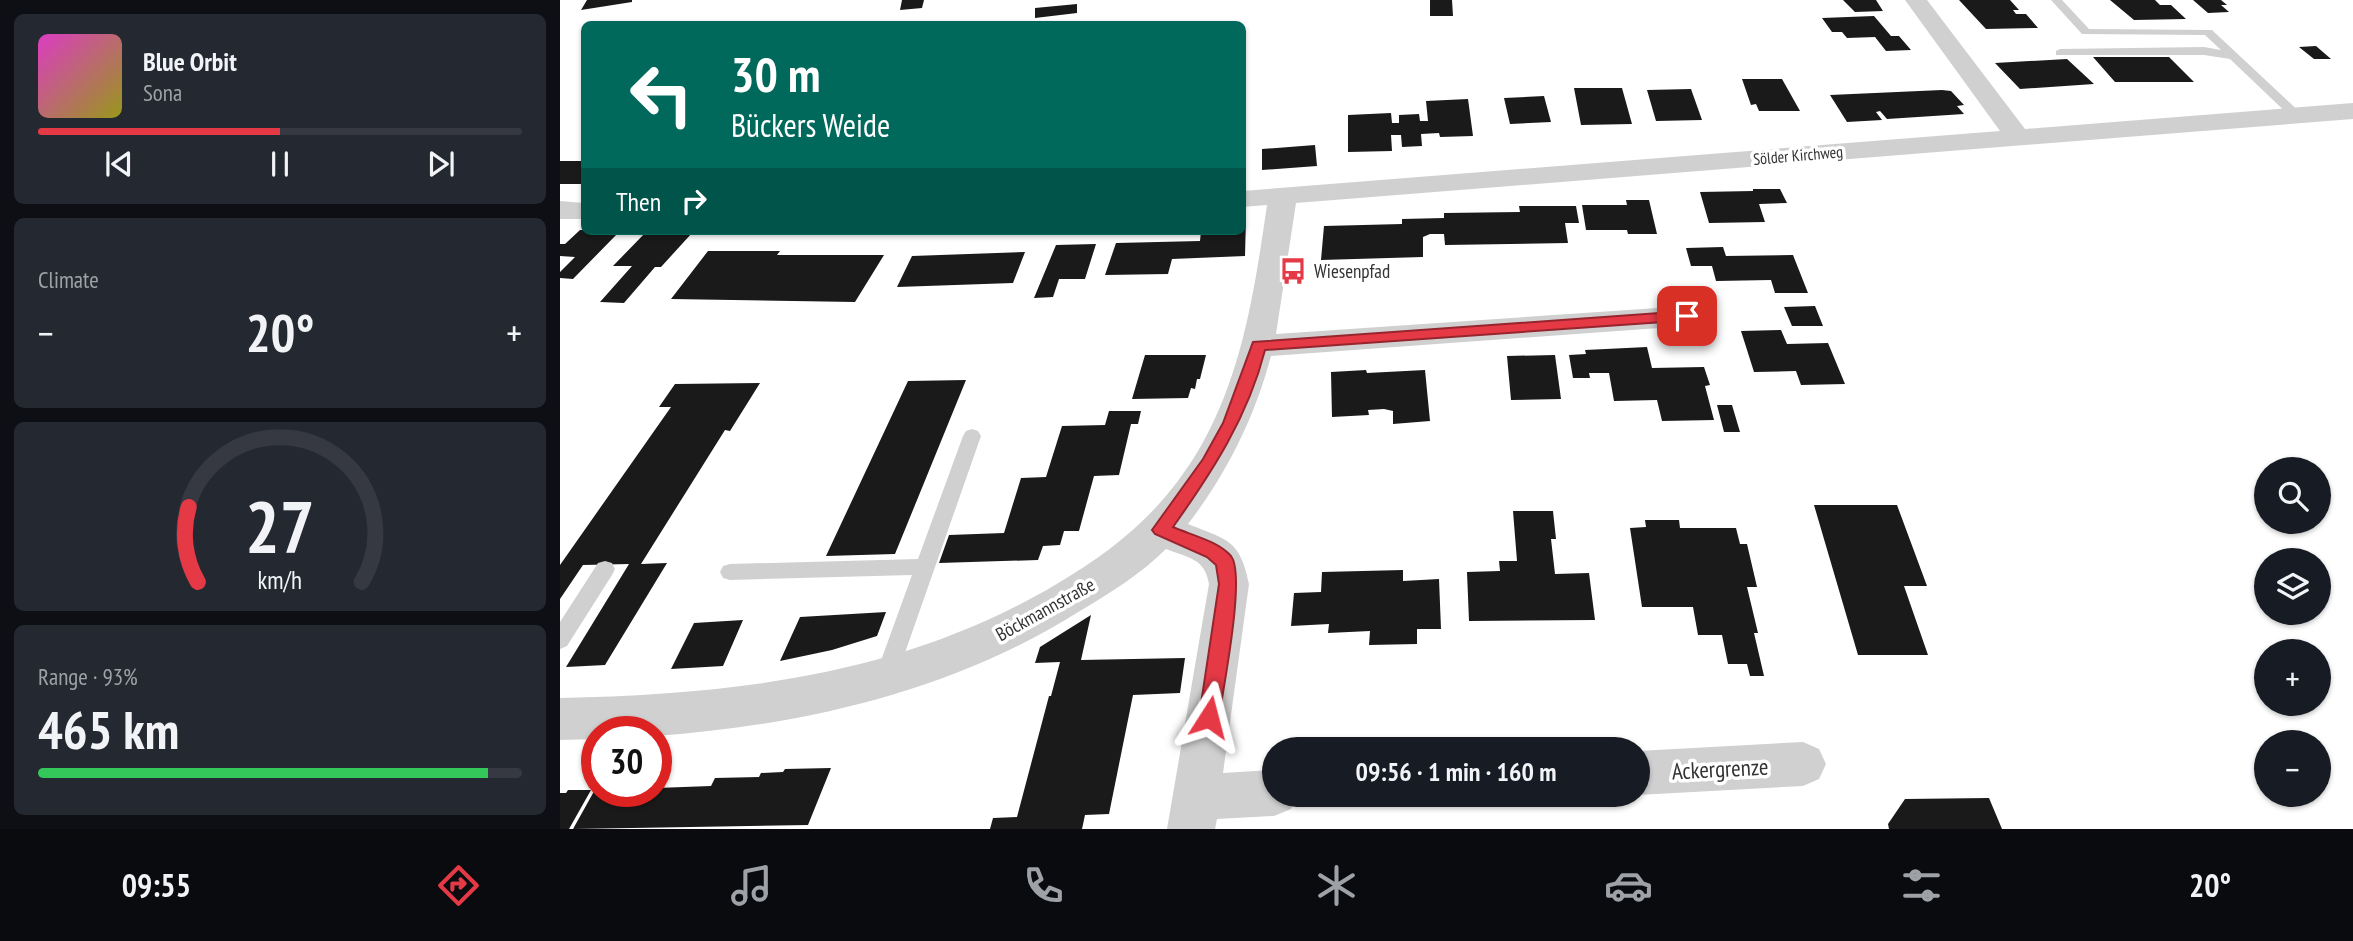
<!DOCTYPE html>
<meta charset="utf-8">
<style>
body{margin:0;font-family:"PT Sans Narrow",sans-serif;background:#242831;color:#f1f3f6;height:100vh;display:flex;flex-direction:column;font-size:26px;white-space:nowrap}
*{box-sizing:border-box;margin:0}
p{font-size:23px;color:#9ea1a6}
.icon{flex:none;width:38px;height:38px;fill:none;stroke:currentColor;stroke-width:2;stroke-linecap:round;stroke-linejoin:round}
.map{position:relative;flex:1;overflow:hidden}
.sheet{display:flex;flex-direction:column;gap:14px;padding:14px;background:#0d0f14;width:560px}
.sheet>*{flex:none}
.guide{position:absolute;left:21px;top:21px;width:665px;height:214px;border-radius:10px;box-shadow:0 2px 5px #0004;background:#00695c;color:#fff;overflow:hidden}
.controls{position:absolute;left:1694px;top:457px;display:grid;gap:14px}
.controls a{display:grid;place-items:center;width:77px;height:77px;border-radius:50%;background:#171b24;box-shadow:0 2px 5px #0004;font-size:35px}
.speed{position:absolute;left:21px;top:716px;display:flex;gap:14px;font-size:35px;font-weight:700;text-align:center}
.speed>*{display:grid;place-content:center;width:91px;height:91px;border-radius:50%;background:#171b24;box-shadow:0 2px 5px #0004;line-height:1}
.speed .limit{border:10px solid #d22;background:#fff;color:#111}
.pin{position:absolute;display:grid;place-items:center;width:60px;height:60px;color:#fff;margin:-30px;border-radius:14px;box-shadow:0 4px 10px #0006}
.me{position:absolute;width:77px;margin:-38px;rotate:9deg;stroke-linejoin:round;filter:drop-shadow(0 0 5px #0008)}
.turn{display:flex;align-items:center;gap:24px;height:147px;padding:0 35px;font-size:32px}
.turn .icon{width:91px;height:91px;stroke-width:2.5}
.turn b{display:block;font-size:49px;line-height:60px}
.then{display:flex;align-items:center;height:66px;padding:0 35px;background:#0003;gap:14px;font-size:26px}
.big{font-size:52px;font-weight:700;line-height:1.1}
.sheet .widget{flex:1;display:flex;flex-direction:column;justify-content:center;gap:10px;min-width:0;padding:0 24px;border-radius:10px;background:#242831}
.sheet .dial{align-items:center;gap:0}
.dial svg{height:182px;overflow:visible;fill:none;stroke:#363941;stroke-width:7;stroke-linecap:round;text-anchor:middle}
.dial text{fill:#f1f3f6;stroke:none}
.song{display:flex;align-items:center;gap:21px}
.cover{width:84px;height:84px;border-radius:10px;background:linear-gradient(135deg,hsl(310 70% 55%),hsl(60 70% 35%))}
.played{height:7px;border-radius:4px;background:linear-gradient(90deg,#e63946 50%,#363941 50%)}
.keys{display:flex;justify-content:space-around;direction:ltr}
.heat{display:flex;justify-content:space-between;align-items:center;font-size:38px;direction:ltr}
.charge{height:10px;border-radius:5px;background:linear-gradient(90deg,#34c759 93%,#363941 0)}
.trip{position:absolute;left:702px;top:737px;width:388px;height:70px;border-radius:35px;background:#171b24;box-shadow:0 2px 5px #0004;font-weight:700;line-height:70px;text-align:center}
.tabs{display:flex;height:112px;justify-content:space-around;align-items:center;background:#090b0e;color:#9ea1a6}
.tabs .icon{width:49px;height:49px}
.tabs .selected{color:#e63946}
.tabs b{font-size:32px;color:#f1f3f6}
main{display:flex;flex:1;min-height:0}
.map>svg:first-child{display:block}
.building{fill:#1a1a1a}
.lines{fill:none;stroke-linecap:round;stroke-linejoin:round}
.service{fill:#d0d0d0;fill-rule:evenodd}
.minor{fill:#d0d0d0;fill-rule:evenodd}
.route{fill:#e63946;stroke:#96252e;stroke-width:2}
.labels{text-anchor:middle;stroke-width:7;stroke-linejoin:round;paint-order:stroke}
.far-street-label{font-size:16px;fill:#333;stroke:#fff}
.poi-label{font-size:19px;fill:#333;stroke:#fff;text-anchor:start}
.street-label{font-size:19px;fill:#333;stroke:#fff}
.near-street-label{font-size:23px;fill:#333;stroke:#fff}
</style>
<main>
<section class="sheet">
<div class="widget">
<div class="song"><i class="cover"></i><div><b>Blue Orbit</b><p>Sona</p></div></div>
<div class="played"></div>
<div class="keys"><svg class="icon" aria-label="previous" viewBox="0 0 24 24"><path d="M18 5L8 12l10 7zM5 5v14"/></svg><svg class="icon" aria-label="pause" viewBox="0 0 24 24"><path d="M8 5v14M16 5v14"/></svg><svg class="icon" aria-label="next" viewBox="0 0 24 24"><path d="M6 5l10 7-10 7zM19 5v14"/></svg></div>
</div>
<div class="widget"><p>Climate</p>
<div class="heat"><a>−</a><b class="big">20°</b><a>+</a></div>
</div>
<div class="widget dial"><svg viewBox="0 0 100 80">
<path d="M14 69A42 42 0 1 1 86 69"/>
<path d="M14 69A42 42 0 0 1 10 36" stroke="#e63946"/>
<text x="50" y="56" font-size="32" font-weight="700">27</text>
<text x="50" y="72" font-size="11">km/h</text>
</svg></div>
<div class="widget"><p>Range · 93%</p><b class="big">465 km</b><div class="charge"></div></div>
</section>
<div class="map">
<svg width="1793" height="829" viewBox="0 0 1793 829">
<rect width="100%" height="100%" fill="#fff"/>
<path class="building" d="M 27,0 L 72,0 L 72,2 L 21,10 Z
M 342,0 L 364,0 L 362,8 L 340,10 Z
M 870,0 L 892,0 L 893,16 L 870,16 Z
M 1283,0 L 1316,0 L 1323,11 L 1295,12 Z
M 1399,0 L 1450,0 L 1459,10 L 1453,10 L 1456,14 L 1466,14 L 1478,28 L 1426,29 Z
M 1550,0 L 1595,0 L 1600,5 L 1611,5 L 1626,19 L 1574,20 Z
M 1633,0 L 1661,0 L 1667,5 L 1661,5 L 1669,12 L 1648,13 Z
M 517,4 L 517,13 L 475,18 L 475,8 Z
M 1314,16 L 1331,36 L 1339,36 L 1351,50 L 1326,51 L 1315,37 L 1287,38 L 1282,32 L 1272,32 L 1262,18 Z
M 1756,46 L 1771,59 L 1754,59 L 1739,47 Z
M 1533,57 L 1609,57 L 1634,82 L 1555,82 Z
M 1507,59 L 1534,84 L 1460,89 L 1435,63 Z
M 1182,79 L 1222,79 L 1240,111 L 1199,111 L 1196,104 L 1191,105 Z
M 1014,88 L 1062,88 L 1072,124 L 1021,125 Z
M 1131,89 L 1142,120 L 1096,121 L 1087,90 Z
M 1382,90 L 1391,91 L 1404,105 L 1397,106 L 1404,114 L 1327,119 L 1320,111 L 1316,112 L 1322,120 L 1287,122 L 1270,95 Z
M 984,96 L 991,122 L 950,124 L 944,98 Z
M 908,99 L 913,136 L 880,137 L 879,133 L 861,134 L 862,146 L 842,147 L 841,135 L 831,135 L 832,151 L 788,152 L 788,115 L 831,113 L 832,123 L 839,123 L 839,115 L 859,114 L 860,121 L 868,121 L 866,101 Z
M 755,145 L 757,166 L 702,170 L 702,149 Z
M 0,161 L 24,161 L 24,184 L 0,184 Z
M 1193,189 L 1220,189 L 1227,203 L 1199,204 L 1205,222 L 1149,223 L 1140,192 L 1193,191 Z
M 1066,200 L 1089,200 L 1097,234 L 1068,234 L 1067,230 L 1026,230 L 1022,205 L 1067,205 Z
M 959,206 L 1016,206 L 1019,223 L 1005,223 L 1008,243 L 885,245 L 884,234 L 870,234 L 863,237 L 863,257 L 761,260 L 764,226 L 842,224 L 842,219 L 884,218 L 884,213 L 960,212 Z
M 686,218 L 685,256 L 612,259 L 608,274 L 545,275 L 556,243 L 640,241 L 641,231 L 682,231 L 682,219 Z
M 20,230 L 60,231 L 13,279 L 0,278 L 0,272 L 15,257 L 0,256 L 0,244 L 5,244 Z
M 86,232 L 132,233 L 101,267 L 95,267 L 64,303 L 40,302 L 72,266 L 53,266 Z
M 536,244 L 525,279 L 499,279 L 493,297 L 474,298 L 496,245 Z
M 1163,247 L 1166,256 L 1233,255 L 1248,293 L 1215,293 L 1211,280 L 1156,281 L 1152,266 L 1131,266 L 1126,248 Z
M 148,251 L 220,251 L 217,255 L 324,255 L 295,302 L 111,299 Z
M 465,252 L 453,283 L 337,287 L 352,256 Z
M 1255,306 L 1263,326 L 1232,326 L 1224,307 Z
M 1221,330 L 1227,344 L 1268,343 L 1285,384 L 1241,385 L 1236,371 L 1194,372 L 1181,331 Z
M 1087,347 L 1092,368 L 1144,367 L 1150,385 L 1145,386 L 1154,420 L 1102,421 L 1097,400 L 1054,401 L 1049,373 L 1029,373 L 1030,378 L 1013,378 L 1009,355 L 1026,354 L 1025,350 Z
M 585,355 L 646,355 L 640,379 L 637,379 L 635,389 L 631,388 L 628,398 L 572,399 Z
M 995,355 L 1001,399 L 951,400 L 947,356 Z
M 806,370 L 807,373 L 865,370 L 870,421 L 833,424 L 833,411 L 824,409 L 808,410 L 809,415 L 772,417 L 771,372 Z
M 406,380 L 335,554 L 266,556 L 348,381 Z
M 200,383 L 170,431 L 165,430 L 81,564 L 107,563 L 45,665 L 6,667 L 69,564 L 23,565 L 0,599 L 0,565 L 111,407 L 99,407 L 115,384 Z
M 1157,405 L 1172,405 L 1180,432 L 1164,432 Z
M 549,411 L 581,411 L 578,424 L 571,424 L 559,475 L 534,476 L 519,531 L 504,531 L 500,545 L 483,546 L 478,560 L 379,563 L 389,535 L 444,533 L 461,478 L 486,477 L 502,426 L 545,425 Z
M 1254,505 L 1337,505 L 1367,586 L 1344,586 L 1368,655 L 1298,655 Z
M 953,511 L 993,511 L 996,539 L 991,539 L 995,574 L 1029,573 L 1035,620 L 909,621 L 907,572 L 940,571 L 939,561 L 957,561 Z
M 1085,520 L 1119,520 L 1120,528 L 1176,528 L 1180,544 L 1187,544 L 1197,587 L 1187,587 L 1198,633 L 1194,633 L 1204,676 L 1190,676 L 1187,664 L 1168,664 L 1162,635 L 1138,635 L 1133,607 L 1082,607 L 1070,528 L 1086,527 Z
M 843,570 L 843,581 L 879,579 L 881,629 L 857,629 L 857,644 L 809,645 L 810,631 L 768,633 L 769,624 L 731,626 L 734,593 L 761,592 L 762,572 Z
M 326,612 L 317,636 L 272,650 L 220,661 L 240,617 Z
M 531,615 L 521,660 L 625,658 L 620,693 L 573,695 L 549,814 L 525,815 L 522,829 L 430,829 L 433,818 L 457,817 L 489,696 L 491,696 L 500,662 L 475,663 L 480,647 Z
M 183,620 L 163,666 L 111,669 L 134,623 Z
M 271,768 L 248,825 L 13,829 L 37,786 L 37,791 L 96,791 L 96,788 L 151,786 L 155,778 L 199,777 L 201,773 L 223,772 L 225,769 Z
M 8,790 L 31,790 L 9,829 L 0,829 L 0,793 L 6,793 Z
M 1429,798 L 1442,829 L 1329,829 L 1328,824 L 1345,799 Z"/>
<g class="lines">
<path class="service" d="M 1491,0 L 1502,0 L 1529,29 L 1652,30 L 1744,116 L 1738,120 L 1733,119 L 1670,59 L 1644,55 L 1496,55 L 1496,51 L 1500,49 L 1644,47 L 1661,50 L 1645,35 L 1522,34 Z
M 412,429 L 418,431 L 421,436 L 334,684 L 326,687 L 318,684 L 315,677 L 352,575 L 170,580 L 163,578 L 160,572 L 163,566 L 170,564 L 358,559 L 403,436 L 406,431 Z
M 45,561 L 52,563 L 55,569 L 52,575 L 7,646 L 0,649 L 0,622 L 38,563 Z"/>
<path class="minor" d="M 1345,0 L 1367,0 L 1465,129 L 1793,103 L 1793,119 L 736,203 L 716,334 L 1127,306 L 1138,309 L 1143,316 L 1138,323 L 1127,326 L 711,356 C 695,417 666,475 628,524 C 667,540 680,539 689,584 L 663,773 L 714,770 L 714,794 L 737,794 L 731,809 L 714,816 L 657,819 L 655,829 L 607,829 L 649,584 C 645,558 628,558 606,549 C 581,574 550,593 520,611 C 393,691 245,725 96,736 L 96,732 L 37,732 L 37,739 L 0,740 L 0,698 C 175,694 341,676 495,585 C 558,548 605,509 642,444 C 683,371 695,287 707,205 L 682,207 L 682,191 L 1440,131 Z
M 0,201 L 24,203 L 24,219 L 0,219 Z
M 1243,742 L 1259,749 L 1266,764 L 1259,779 L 1243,786 L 1078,795 L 1076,794 L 1078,751 Z"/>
</g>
<path class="route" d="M 1127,311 L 1134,316 L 1132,320 L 705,350 C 688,417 652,472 613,527 C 631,535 658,541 671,556 C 686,575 663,689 659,717 L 656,724 L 649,726 L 642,724 L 639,717 L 659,584 L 656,565 L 647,557 L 595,534 L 592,530 L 643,459 L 663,423 L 693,342 Z"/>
<defs>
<symbol id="bus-bare" viewBox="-9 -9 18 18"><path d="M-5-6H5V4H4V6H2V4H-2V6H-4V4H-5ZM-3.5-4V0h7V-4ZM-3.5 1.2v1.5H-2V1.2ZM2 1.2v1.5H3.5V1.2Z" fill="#e63946" stroke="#fff" stroke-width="2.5" paint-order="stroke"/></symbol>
</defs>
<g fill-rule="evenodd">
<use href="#bus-bare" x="714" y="252" width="38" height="38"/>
</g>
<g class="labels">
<g class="far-street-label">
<text transform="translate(1238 155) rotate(-5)" y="6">Sölder Kirchweg</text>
</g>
<g class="poi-label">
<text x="754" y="278">Wiesenpfad</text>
</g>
<g class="street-label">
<text transform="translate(485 609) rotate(-29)" y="7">Böckmannstraße</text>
</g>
<g class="near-street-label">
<text transform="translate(1160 769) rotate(-3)" y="8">Ackergrenze</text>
</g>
</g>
</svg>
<div class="controls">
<a><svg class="icon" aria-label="search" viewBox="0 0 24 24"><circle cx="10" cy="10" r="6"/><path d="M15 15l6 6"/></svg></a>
<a><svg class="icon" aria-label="layers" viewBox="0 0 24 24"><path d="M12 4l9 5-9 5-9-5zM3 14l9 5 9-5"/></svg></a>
<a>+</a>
<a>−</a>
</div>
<div class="speed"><div class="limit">30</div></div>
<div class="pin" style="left:1127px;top:316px;background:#d93025"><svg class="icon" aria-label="arrive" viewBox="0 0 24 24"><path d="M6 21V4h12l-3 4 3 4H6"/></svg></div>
<svg class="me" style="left:649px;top:717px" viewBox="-20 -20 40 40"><path d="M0-17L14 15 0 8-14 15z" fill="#e63946" stroke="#fff" stroke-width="4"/></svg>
<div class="trip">09:56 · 1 min · 160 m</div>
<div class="guide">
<div class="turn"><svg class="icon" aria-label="left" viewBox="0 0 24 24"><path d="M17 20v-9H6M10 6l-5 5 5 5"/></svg><div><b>30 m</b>Bückers Weide</div></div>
<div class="then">Then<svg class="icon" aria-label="right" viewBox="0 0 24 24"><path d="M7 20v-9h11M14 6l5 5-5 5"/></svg></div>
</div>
</div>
</main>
<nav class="tabs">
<b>09:55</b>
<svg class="icon selected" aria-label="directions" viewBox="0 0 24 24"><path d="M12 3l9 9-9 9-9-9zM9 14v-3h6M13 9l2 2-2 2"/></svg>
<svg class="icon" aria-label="music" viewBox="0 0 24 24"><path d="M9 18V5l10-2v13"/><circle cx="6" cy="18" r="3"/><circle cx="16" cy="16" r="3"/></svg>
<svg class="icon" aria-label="phone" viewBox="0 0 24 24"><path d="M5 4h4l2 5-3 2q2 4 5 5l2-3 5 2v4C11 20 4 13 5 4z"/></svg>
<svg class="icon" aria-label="climate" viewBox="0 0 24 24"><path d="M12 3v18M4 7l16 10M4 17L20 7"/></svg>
<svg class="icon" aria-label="car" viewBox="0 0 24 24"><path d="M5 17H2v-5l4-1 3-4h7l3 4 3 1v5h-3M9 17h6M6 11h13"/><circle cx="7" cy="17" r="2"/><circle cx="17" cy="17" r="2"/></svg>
<svg class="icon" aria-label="filters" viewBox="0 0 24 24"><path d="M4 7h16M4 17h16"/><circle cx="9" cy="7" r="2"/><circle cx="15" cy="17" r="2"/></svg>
<b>20°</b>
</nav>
